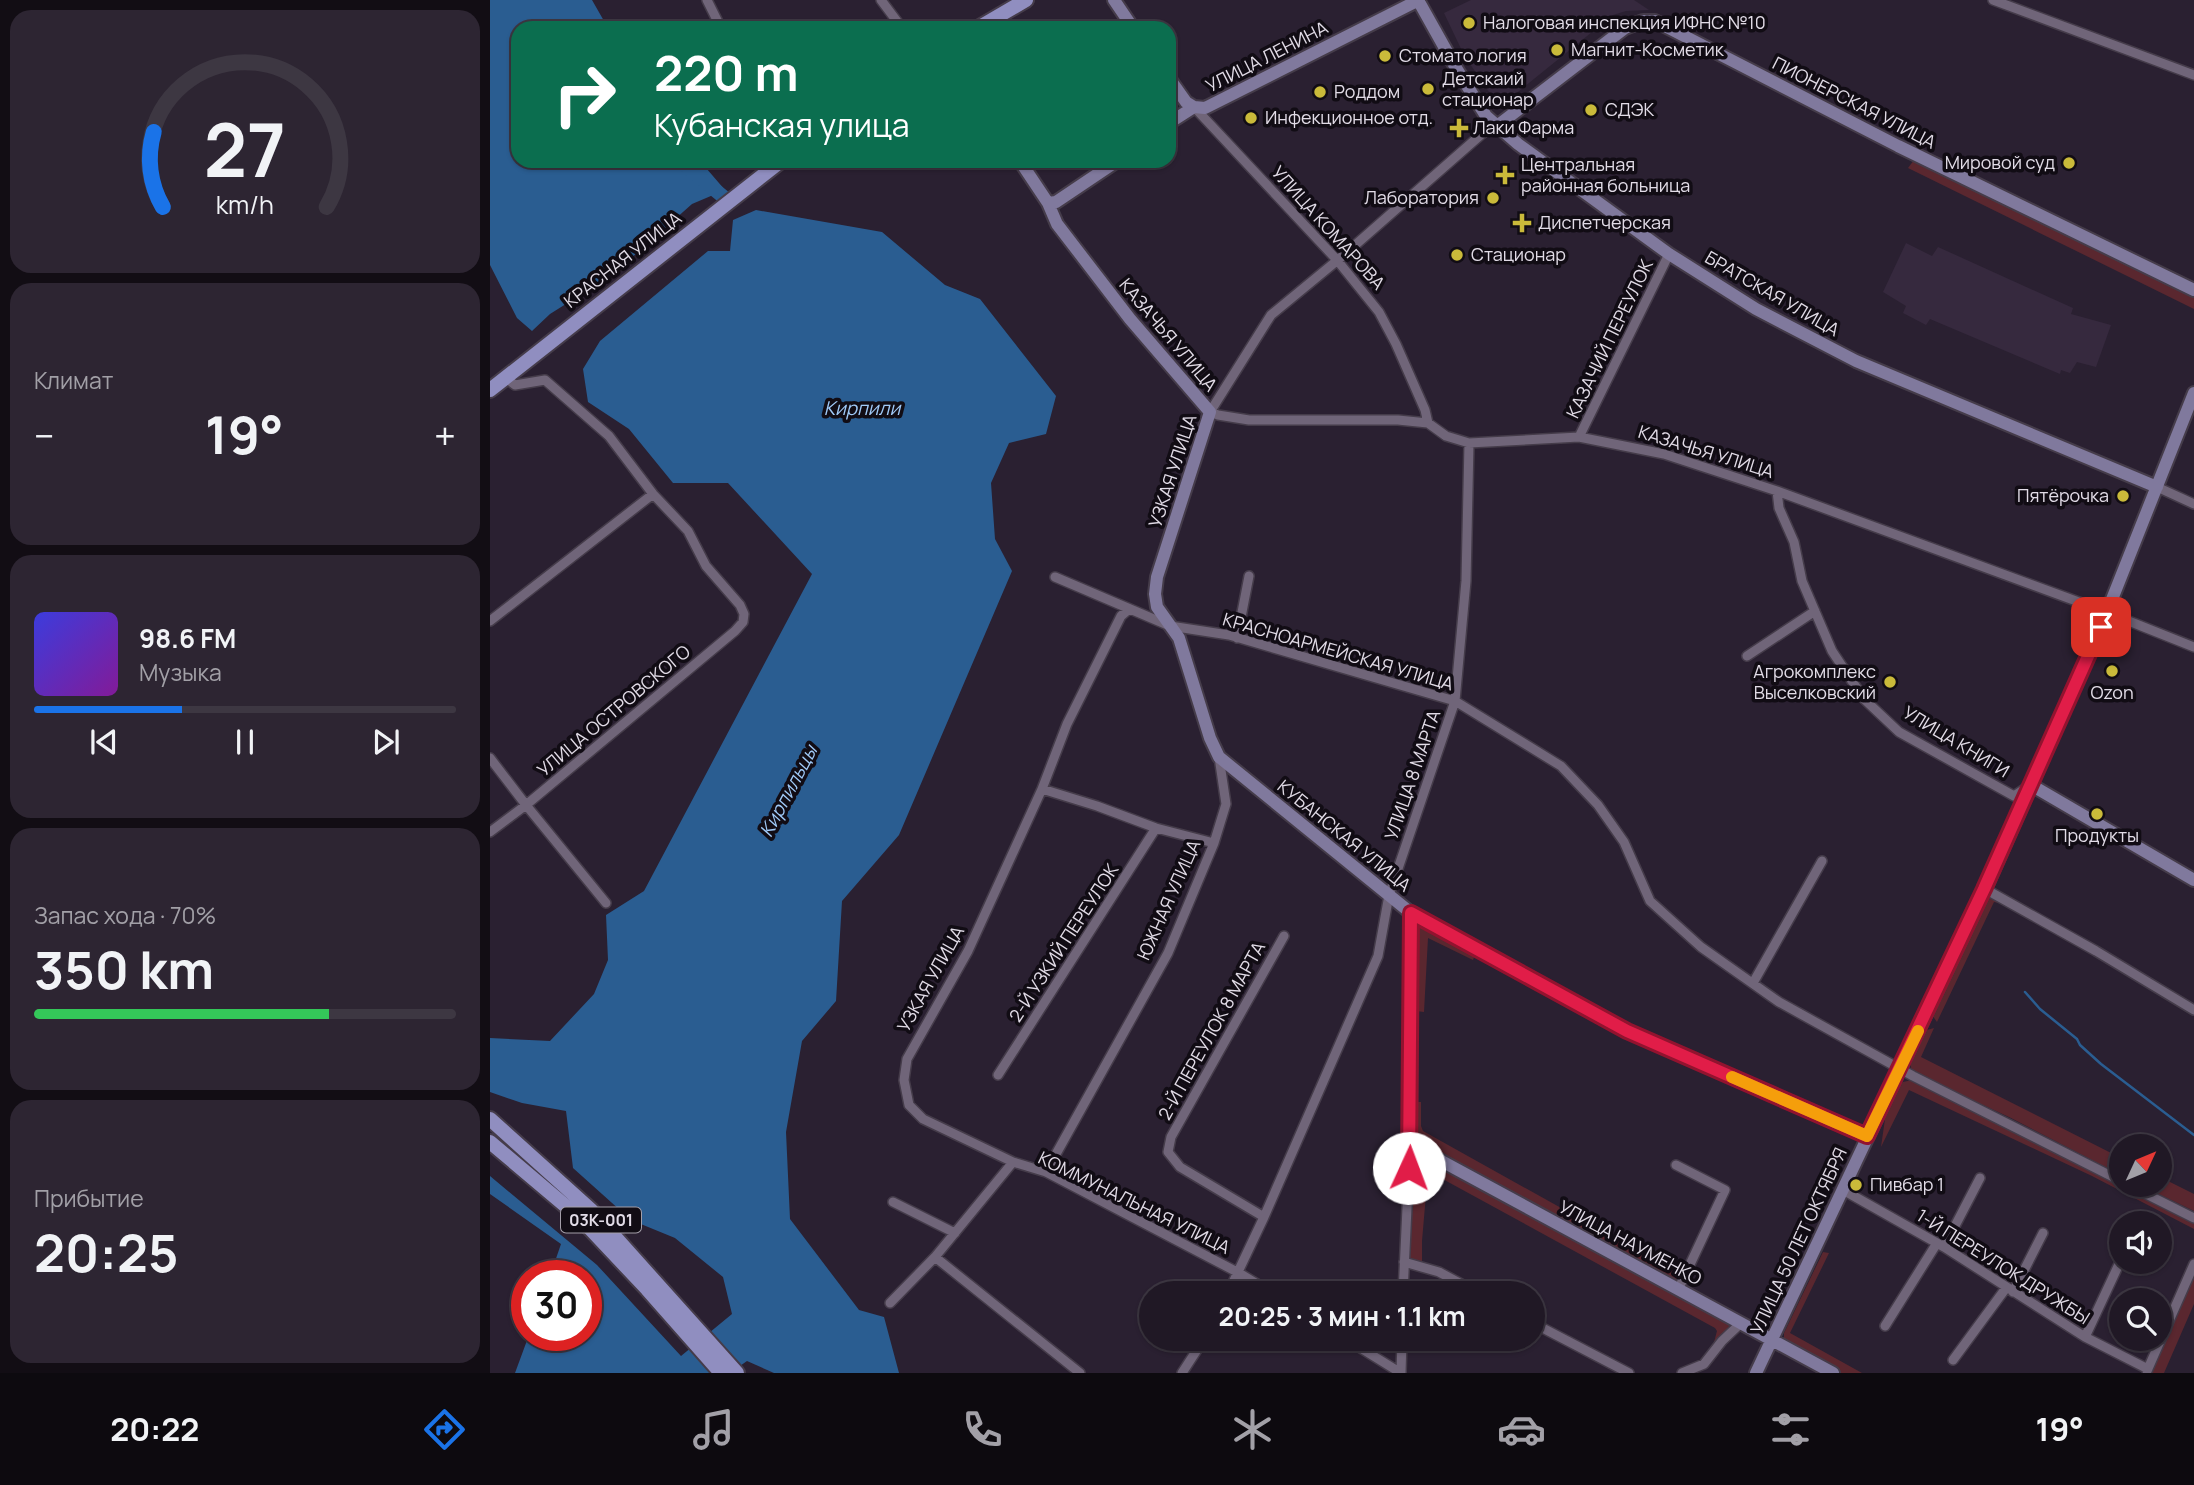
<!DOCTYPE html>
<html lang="ru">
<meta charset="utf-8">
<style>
body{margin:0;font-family:Manrope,sans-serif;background:#2d2532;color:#f1f3f6;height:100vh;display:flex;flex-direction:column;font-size:26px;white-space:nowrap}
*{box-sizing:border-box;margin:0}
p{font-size:23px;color:#a2a0a7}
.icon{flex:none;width:38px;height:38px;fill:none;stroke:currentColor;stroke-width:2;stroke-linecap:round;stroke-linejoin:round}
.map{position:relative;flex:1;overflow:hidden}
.side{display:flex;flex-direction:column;gap:10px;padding:10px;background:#120d14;width:490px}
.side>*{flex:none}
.hud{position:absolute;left:21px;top:21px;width:665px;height:147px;border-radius:21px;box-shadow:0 2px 5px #0004,0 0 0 2px #3d3742;background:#0b6e4f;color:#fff;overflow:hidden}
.needle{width:46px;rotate:46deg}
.controls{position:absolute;left:1619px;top:1134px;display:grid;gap:14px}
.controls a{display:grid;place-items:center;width:63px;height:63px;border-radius:50%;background:#201825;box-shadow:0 2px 5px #0004,0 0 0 2px #3d3742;font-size:35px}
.speed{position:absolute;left:21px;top:1260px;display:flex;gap:14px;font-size:35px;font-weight:700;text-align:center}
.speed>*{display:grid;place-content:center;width:91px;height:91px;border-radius:50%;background:#201825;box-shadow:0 2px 5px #0004,0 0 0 2px #3d3742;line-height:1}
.speed .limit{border:10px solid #d22;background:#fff;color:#111}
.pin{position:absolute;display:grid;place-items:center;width:60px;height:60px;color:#fff;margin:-30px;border-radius:14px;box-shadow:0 4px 10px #0006}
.me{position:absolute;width:77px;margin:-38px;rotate:2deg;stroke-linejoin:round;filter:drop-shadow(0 0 5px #0008)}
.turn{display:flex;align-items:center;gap:24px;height:147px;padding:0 28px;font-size:32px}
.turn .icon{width:91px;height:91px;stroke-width:2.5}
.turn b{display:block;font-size:49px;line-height:60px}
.big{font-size:52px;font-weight:700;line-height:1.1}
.side .card{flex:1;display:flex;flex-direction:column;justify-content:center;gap:10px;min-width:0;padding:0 24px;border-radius:21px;background:#2d2532}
.side .dial{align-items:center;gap:0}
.dial svg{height:182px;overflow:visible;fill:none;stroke:#3d3742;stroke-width:7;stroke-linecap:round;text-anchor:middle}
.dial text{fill:#f1f3f6;stroke:none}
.song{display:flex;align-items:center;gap:21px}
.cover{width:84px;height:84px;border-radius:10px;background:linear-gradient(135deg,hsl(240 70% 55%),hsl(290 70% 35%))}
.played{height:7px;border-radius:4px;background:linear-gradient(90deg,#1a73e8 35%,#3d3742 35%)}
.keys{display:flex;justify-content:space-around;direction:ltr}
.heat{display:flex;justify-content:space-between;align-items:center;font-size:38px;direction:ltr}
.charge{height:10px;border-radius:5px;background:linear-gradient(90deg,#34c759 70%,#3d3742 0)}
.trip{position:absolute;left:649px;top:1281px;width:406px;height:70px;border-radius:35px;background:#201825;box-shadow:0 2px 5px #0004,0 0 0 2px #3d3742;font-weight:700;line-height:70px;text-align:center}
.tabs{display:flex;height:112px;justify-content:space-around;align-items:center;background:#0d0a0f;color:#a2a0a7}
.tabs .icon{width:49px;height:49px}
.tabs .on{color:#1a73e8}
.tabs b{font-size:32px;color:#f1f3f6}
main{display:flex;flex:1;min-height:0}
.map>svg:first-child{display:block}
.built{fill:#36293e}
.green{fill:#5a272f}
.water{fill:#2a5d91}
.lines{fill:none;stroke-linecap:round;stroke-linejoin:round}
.stream{stroke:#2a5d91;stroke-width:2.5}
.river{stroke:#2a5d91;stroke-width:14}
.street-casing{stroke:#453c4a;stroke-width:12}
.secondary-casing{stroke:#453c4a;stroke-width:16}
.primary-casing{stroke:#453c4a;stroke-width:18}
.street{stroke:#706579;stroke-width:9}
.secondary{stroke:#80799d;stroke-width:12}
.primary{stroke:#908ec0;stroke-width:14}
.route-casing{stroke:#92132f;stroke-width:18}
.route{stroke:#e11d48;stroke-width:12}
.slow{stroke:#f59e0b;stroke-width:12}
.poi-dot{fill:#caba3a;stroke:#110c14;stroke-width:2.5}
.labels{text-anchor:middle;stroke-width:7;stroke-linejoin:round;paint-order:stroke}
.shield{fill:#110c14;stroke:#a39ea8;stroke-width:2}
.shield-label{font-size:16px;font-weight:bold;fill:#e2dce7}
.poi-label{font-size:18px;fill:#e2dce7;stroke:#110c14;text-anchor:start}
.street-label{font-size:18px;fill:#e2dce7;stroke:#110c14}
.water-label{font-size:19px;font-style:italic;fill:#a0caf8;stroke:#110c14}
</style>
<main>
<section class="side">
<div class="card dial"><svg viewBox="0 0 100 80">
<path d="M14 69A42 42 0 1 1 86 69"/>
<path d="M14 69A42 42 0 0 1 10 36" stroke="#1a73e8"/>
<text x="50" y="56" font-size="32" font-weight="700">27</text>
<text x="50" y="72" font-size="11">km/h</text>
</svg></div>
<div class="card"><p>Климат</p>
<div class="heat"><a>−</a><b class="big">19°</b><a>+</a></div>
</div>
<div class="card">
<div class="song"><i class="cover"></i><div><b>98.6 FM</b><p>Музыка</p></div></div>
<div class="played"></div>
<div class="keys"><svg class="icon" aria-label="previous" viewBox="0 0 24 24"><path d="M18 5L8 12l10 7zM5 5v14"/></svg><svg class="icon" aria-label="pause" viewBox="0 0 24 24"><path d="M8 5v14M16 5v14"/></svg><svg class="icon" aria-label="next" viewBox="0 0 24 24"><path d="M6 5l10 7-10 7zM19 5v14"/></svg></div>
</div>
<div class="card"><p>Запас хода · 70%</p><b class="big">350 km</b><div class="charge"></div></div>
<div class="card"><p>Прибытие</p><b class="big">20:25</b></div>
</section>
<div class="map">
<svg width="1704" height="1373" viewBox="0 0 1704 1373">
<rect width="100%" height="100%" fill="#2a2031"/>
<path class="built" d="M 981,0 L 1144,0 L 1159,10 L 1136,11 L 1123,15 L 1013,104 L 1001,95 L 974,55 L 954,13 Z
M 1416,243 L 1442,256 L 1448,247 L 1583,308 L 1581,314 L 1621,325 L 1606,367 L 1587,362 L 1580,373 L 1571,370 L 1570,374 L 1440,319 L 1436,325 L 1413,313 L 1416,306 L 1393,292 Z"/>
<path class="green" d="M 1424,160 L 1704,295 L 1704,309 L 1418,168 Z
M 1500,895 L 1514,904 L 1504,902 L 1447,1022 L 1442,1015 L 1443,1012 Z
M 933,923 L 986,951 L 983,960 L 938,938 L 934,1012 L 926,1011 L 927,929 Z
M 1444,1028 L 1431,1057 L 1631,1158 L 1631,1175 L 1521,1118 L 1424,1073 C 1413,1061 1430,1043 1437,1030 Z
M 1422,1080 L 1704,1219 L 1704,1229 L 1602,1176 L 1419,1090 L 1391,1147 L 1396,1112 L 1409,1085 L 1413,1082 Z
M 927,1102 L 931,1102 L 931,1126 L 933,1131 L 1193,1276 L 1189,1283 L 936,1147 L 926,1135 L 925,1103 Z
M 929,1155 L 1239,1324 L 1239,1330 L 1223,1346 L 1227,1331 L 1225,1328 L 938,1171 L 932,1241 L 932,1263 L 917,1260 L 923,1160 Z
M 1670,1177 L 1704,1194 L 1704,1211 L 1650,1185 L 1670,1185 Z
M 1333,1252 L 1339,1253 L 1300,1333 L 1372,1373 L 1350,1373 L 1298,1344 L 1294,1339 L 1294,1333 Z
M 1704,1270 L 1704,1304 L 1674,1373 L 1659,1373 Z"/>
<path class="water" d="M 0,0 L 102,0 L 118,28 L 28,28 L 28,161 L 210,161 L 235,190 L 202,204 L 122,275 L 60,314 L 42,331 L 27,318 L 0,265 Z
M 266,210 L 392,232 L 455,285 L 490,299 L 566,396 L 556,434 L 519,443 L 501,483 L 505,539 L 522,571 L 409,835 L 352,901 L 346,1001 L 312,1041 L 296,1132 L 300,1219 L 369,1310 L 394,1317 L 409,1373 L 284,1373 L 257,1361 L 240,1373 L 25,1373 L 39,1335 L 96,1335 L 96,1276 L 60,1276 L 71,1244 L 0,1194 L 0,1176 L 107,1265 L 191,1356 L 242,1314 L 233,1277 L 185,1238 L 141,1220 L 83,1168 L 76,1111 L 32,1103 L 0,1092 L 0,1038 L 60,1041 L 104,994 L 118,960 L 116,915 L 154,891 L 322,574 L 238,483 L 183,483 L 139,429 L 98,402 L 93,369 L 110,341 L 218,251 L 240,251 L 243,220 Z"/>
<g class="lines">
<path class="stream" d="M 1535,992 L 1550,1009 L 1587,1039 L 1590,1045 L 1611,1064 L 1704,1135"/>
<path class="river" d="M 190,161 L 236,199"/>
<defs>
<path id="street" d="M 217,0 L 231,28
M 391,0 L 412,28
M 1503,0 L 1704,75
M 704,107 L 847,260 L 889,312 L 906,344 L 935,410 L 938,423
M 1007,126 L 994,132 L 855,254 L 781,315 L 720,412 L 728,415 L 759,420 L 908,420 L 938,423 L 956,436 L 979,443 L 1089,437 L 1174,454 L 1287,491 L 1616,612 L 1704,647
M 1089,437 L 1179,254
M 1667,487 L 1704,504
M 1287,491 L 1289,508 L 1304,542 L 1312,581 L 1342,651 L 1374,699 L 1409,732 L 1524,796 L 1539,786
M 565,577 L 680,626 L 739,635 L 965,701 L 1071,766 L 1108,805 L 1134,842 L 1160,901 L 1211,947 L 1289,1002 L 1423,1076 L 1631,1181
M 639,609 L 631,616 L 577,724 L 552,789 L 478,951 L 417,1059 L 414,1080 L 419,1105 L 433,1119 L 523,1162 L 556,1172 L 749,1273 L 782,1293
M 0,621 L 163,494
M 747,638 L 759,576
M 1257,656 L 1325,611
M 0,758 L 36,805 L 116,903
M 552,789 L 607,806 L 666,828 L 724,843
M 0,832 L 36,805 L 245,631 L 253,622 L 254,614 L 250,605 L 216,566 L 198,531 L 163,494 L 119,436 L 55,380 L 25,385 L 16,378
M 1495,889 L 1606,951 L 1704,1010
M 921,913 L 1137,1031 L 1377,1136
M 1263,983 L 1332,861
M 508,1075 L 666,828
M 1186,1165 L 1235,1190 L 1188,1290
M 556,1172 L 678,953 L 724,843 L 736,804 L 729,757
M 1638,1185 L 1704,1218
M 1353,1190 L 1454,1247 L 1595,1337 L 1658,1369
M 403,1202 L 465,1233
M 774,1217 L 690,1167 L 678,1152 L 681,1137 L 794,936
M 1454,1247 L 1490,1178
M 445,1257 L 590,1373
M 914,1262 L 949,1272 L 988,1293
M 1523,1292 L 1553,1233
M 738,1293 L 774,1217 L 888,956 L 899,895 L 965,701 L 976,581 L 979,443
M 913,1293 L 920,1144
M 400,1303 L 445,1257 L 523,1162
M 1043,1323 L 1139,1373
M 1395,1326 L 1447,1243
M 1595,1337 L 1630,1262
M 856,1339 L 911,1373
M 1463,1360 L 1516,1288
M 1657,1371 L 1704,1264
M 692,1373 L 714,1339
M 911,1373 L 912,1339
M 1192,1373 L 1214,1364 L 1232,1341 L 1251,1323"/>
<path id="secondary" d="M 624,0 L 643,28
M 928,0 L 966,68 L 996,116 L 1028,144 L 1179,254 L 1266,309 L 1366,361 L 1667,487
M 679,78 L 696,102 L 704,107
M 679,123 L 704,107 L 715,108 L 929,0
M 1007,126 L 1135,28 L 1153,21 L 1165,21 L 1408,146 L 1704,290
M 530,161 L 558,203 L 567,224 L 640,319 L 720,412 L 667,577 L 665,594 L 667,607 L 689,638 L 720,738 L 729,757 L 921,913 L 920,1144 L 1343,1373
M 558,203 L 566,202 L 627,161
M 1541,785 L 1704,880
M 1266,1373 L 1495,889 L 1611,627 L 1704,393"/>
<path id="primary" d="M 488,28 L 536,0
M 0,390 L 291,161
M 0,1119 L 101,1210 L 247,1373
M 0,1142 L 91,1219 L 157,1289 L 231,1373"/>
</defs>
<use href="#street" class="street-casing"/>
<use href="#secondary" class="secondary-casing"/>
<use href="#primary" class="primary-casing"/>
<use href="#street" class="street"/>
<use href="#secondary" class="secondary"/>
<use href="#primary" class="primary"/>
</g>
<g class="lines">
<defs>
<path id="route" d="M 919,1168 L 921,913 L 1137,1031 L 1377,1136 L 1494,889 L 1611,627"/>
</defs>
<use href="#route" class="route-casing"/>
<use href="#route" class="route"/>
<path class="slow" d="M 1242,1077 L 1377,1136 L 1428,1031"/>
</g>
<g class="poi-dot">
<circle cx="979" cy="23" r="7"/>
<circle cx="1067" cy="50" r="7"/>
<circle cx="895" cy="56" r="7"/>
<circle cx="938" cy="89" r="7"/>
<circle cx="830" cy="92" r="7"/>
<circle cx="1101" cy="110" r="7"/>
<circle cx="761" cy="118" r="7"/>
<path d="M965.5 117.5h7v7h7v7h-7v7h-7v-7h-7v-7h7z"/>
<circle cx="1579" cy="163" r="7"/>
<path d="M1011.5 164.5h7v7h7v7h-7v7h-7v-7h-7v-7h7z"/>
<circle cx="1003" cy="198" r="7"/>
<path d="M1028.5 212.5h7v7h7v7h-7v7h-7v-7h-7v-7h7z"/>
<circle cx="967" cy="255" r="7"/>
<circle cx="1633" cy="496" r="7"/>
<circle cx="1622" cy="671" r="7"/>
<circle cx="1400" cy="682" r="7"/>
<circle cx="1607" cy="814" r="7"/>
<circle cx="1366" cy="1185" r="7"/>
</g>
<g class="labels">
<rect class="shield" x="71" y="1207.5" width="80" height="25" rx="5"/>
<g class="shield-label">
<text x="111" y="1226">03К-001</text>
</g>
<g class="poi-label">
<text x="993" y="29">Налоговая инспекция ИФНС №10</text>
<text x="1081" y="56">Магнит-Косметик</text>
<text x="909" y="62">Стомато логия</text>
<text x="952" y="85">Детскаий<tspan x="952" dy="21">стационар</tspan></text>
<text x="844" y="98">Роддом</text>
<text x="1115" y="116">СДЭК</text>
<text x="775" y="124">Инфекционное отд.</text>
<text x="983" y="134">Лаки Фарма</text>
<text x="1565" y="169" text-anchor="end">Мировой суд</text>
<text x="1031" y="171">Центральная<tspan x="1031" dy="21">районная больница</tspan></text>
<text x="989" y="204" text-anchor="end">Лаборатория</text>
<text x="1048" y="229">Диспетчерская</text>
<text x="981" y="261">Стационар</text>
<text x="1619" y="502" text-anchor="end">Пятёрочка</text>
<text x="1386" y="678" text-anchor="end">Агрокомплекс<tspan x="1386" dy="21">Выселковский</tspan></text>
<text x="1622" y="699" text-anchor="middle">Ozon</text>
<text x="1607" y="842" text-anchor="middle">Продукты</text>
<text x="1380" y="1191">Пивбар 1</text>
</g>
<g class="street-label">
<text transform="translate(777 57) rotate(-27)" y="6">УЛИЦА ЛЕНИНА</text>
<text transform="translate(1364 103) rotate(27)" y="6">ПИОНЕРСКАЯ УЛИЦА</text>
<text transform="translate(838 228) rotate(48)" y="6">УЛИЦА КОМАРОВА</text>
<text transform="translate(133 260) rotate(-38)" y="6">КРАСНАЯ УЛИЦА</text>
<text transform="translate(1282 294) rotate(30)" y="6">БРАТСКАЯ УЛИЦА</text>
<text transform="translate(678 335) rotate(50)" y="6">КАЗАЧЬЯ УЛИЦА</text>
<text transform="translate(1120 339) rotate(-64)" y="6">КАЗАЧИЙ ПЕРЕУЛОК</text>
<text transform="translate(1216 452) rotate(17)" y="6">КАЗАЧЬЯ УЛИЦА</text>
<text transform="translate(683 471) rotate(-72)" y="6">УЗКАЯ УЛИЦА</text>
<text transform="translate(848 652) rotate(16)" y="6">КРАСНОАРМЕЙСКАЯ УЛИЦА</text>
<text transform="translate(124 711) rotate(-40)" y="6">УЛИЦА ОСТРОВСКОГО</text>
<text transform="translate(1466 742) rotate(31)" y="6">УЛИЦА КНИГИ</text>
<text transform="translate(923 775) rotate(-71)" y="6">УЛИЦА 8 МАРТА</text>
<text transform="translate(854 836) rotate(39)" y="6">КУБАНСКАЯ УЛИЦА</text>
<text transform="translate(679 900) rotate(-66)" y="6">ЮЖНАЯ УЛИЦА</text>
<text transform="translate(574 943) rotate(-57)" y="6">2-Й УЗКИЙ ПЕРЕУЛОК</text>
<text transform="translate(441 979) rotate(-61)" y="6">УЗКАЯ УЛИЦА</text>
<text transform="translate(722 1031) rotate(-61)" y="6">2-Й ПЕРЕУЛОК 8 МАРТА</text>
<text transform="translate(644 1203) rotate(26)" y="6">КОММУНАЛЬНАЯ УЛИЦА</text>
<text transform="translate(1309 1241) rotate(-65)" y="6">УЛИЦА 50 ЛЕТ ОКТЯБРЯ</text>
<text transform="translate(1140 1243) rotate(28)" y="6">УЛИЦА НАУМЕНКО</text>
<text transform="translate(1513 1267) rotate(32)" y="6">1-Й ПЕРЕУЛОК ДРУЖБЫ</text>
</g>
<g class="water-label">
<text x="372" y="415">Кирпили</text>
<text transform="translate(298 791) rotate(-62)" y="7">Кирпильцы</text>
</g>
</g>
</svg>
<div class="controls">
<a><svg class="needle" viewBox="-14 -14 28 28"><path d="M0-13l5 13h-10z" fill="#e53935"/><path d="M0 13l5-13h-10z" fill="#a2a0a7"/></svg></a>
<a><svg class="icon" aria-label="sound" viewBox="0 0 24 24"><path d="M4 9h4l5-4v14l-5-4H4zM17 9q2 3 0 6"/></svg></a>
<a><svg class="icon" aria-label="search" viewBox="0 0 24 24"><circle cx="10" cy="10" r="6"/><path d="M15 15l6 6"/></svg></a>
</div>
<div class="speed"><div class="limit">30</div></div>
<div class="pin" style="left:1611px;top:627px;background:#d93025"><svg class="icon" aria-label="arrive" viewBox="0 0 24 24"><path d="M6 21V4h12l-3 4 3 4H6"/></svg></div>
<svg class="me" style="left:919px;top:1168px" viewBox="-20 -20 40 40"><circle r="19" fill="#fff"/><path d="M0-13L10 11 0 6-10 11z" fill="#e11d48"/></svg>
<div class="trip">20:25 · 3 мин · 1.1 km</div>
<div class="hud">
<div class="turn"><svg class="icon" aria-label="right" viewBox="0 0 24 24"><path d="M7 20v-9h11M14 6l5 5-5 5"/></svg><div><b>220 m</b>Кубанская улица</div></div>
</div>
</div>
</main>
<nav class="tabs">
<b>20:22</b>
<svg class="icon on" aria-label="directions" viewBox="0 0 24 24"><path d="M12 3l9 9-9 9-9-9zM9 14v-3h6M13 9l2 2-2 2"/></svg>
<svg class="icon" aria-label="music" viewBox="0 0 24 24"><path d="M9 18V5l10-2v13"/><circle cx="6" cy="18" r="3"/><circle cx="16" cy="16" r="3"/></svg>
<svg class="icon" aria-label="phone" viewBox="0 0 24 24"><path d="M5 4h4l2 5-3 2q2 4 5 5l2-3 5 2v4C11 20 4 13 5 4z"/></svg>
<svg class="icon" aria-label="climate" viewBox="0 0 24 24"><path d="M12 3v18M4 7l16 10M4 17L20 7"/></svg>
<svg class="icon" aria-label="car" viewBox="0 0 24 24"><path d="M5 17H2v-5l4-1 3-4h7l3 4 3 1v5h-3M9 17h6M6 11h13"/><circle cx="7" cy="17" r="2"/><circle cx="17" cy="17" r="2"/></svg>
<svg class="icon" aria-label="filters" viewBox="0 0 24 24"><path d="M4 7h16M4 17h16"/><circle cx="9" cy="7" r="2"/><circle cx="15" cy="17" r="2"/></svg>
<b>19°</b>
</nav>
